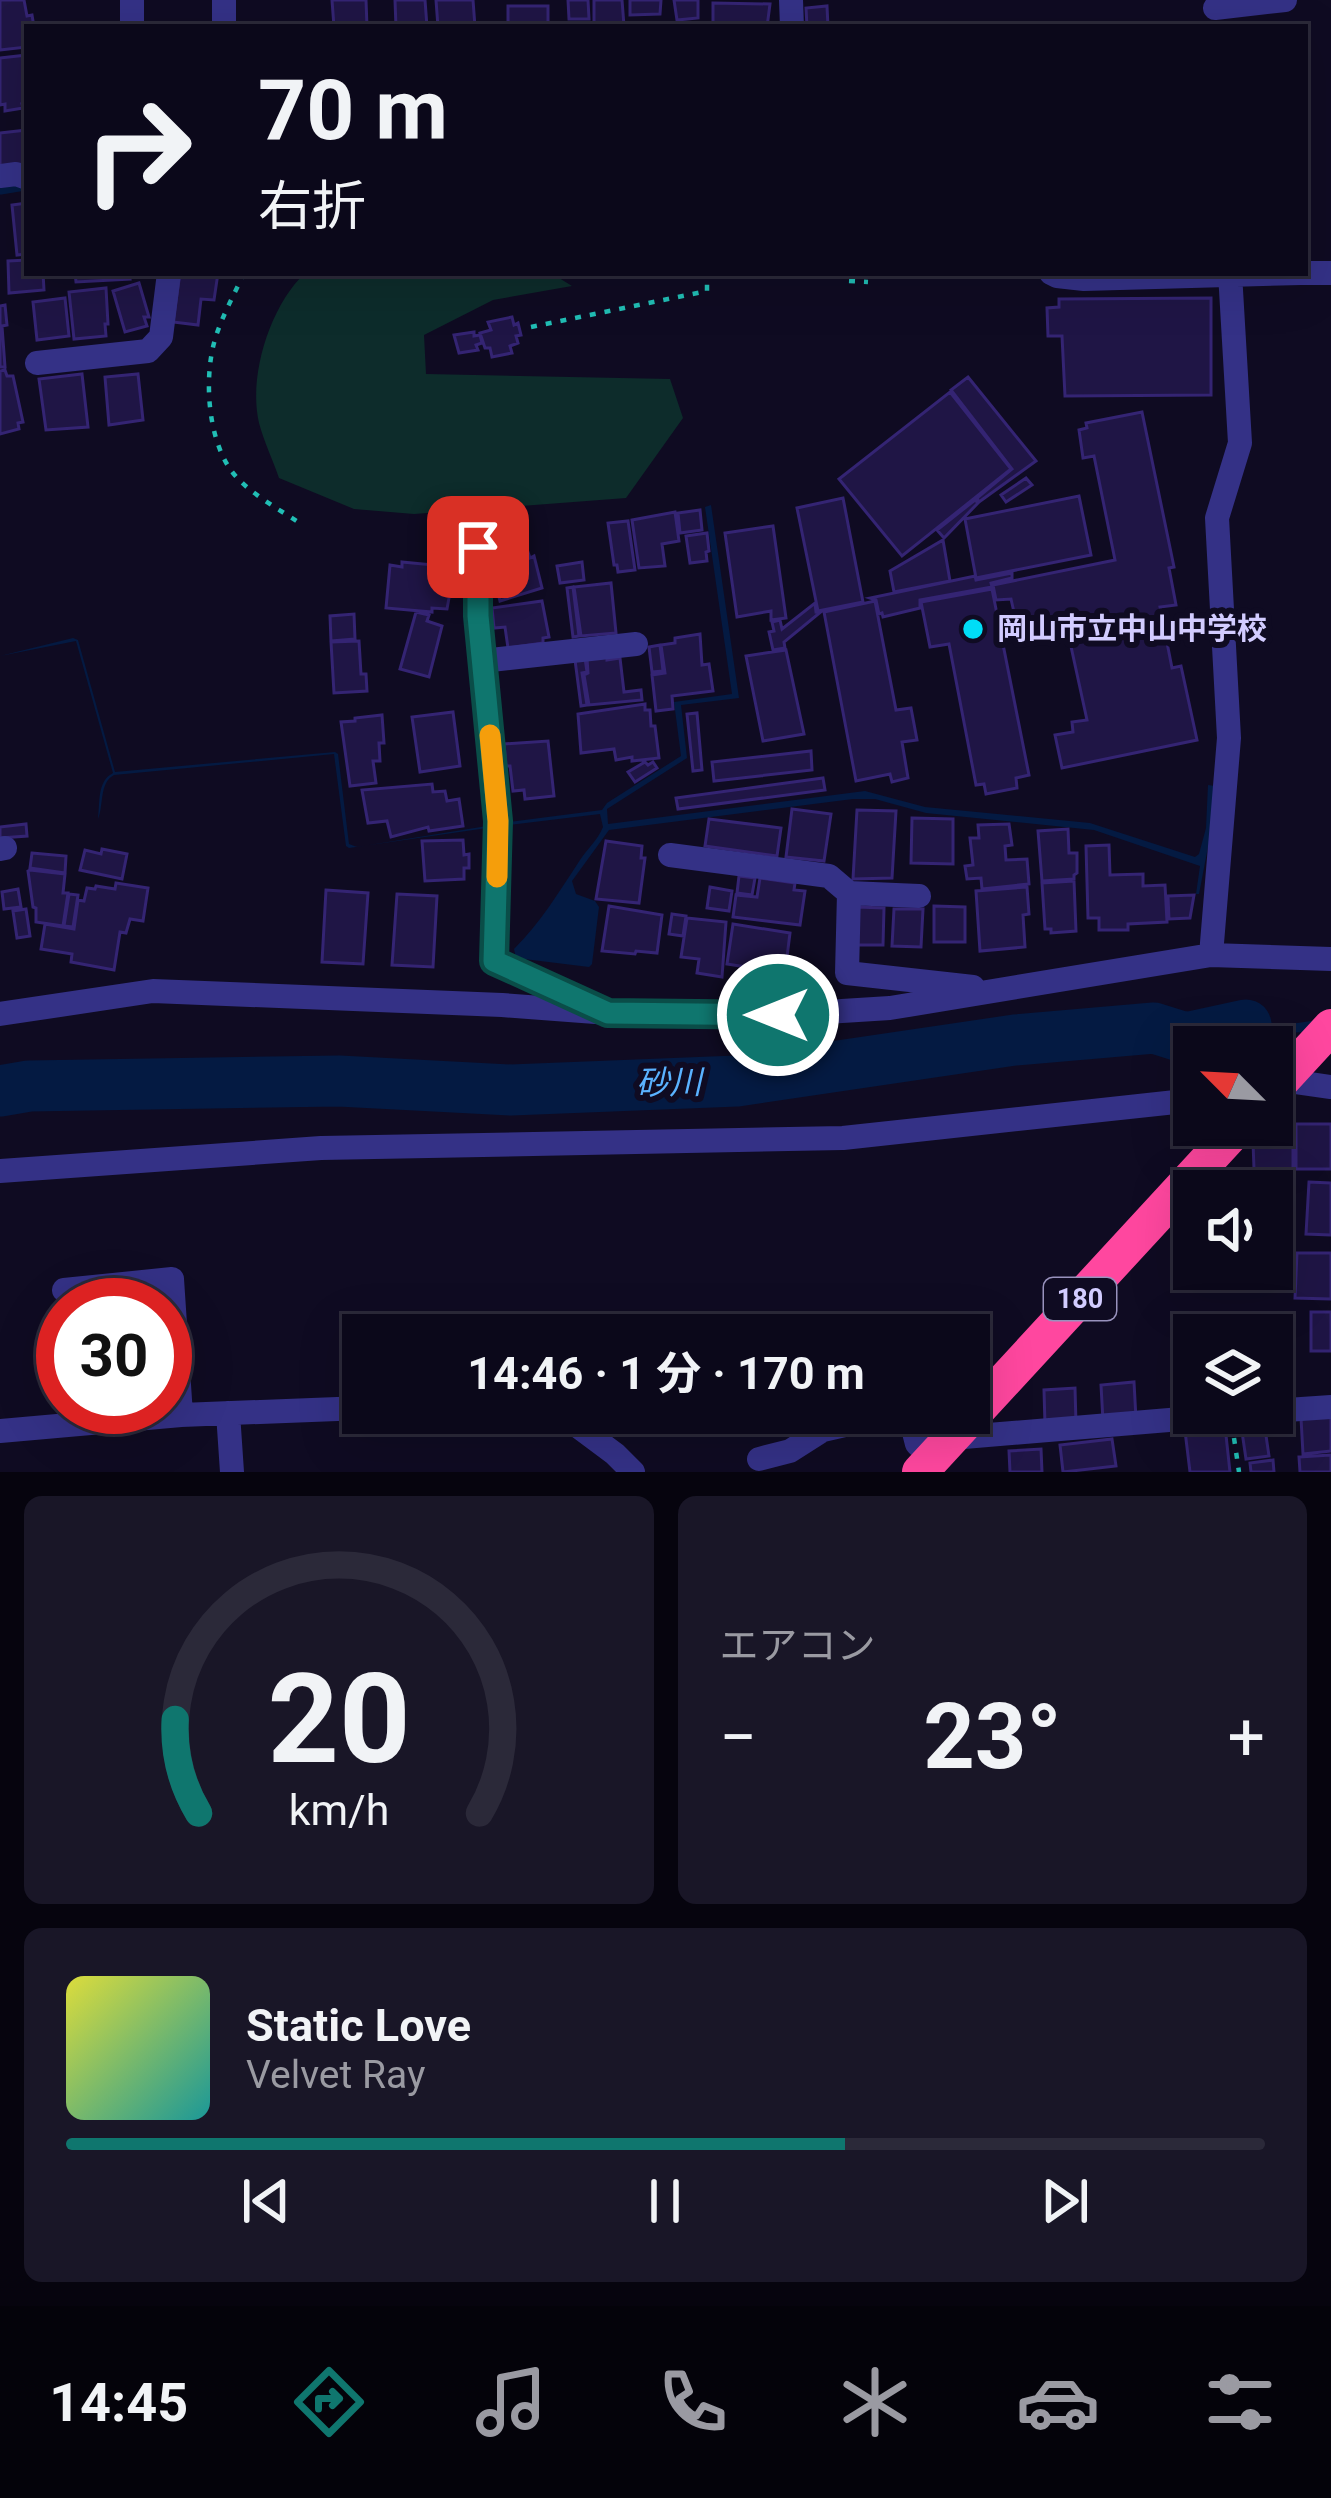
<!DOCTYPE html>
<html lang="ja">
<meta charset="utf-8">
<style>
body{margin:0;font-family:Roboto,"Noto Sans JP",sans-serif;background:#191627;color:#f1f3f6;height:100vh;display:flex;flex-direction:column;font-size:45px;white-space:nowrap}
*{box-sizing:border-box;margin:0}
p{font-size:39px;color:#9a9aa2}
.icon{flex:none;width:66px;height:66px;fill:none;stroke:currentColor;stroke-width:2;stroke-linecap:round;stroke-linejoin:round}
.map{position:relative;height:1472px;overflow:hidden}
.drawer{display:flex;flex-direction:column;gap:24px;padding:24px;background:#06040e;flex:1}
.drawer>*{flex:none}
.guide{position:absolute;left:24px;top:24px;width:1284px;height:252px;border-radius:0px;box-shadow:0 12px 48px #0002,0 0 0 3px #2b2939;background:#0b081a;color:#f1f3f6;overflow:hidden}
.needle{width:78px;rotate:294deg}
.fabs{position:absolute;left:1173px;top:1026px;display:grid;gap:24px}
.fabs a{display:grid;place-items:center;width:120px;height:120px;border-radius:0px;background:#0b081a;box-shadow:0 12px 48px #0002,0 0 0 3px #2b2939;font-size:60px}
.speed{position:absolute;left:36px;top:1278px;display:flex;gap:24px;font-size:60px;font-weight:700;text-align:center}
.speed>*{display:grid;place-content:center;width:156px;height:156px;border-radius:50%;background:#0b081a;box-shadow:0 12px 48px #0002,0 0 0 3px #2b2939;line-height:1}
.speed .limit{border:18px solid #d22;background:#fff;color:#111}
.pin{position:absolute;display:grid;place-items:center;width:102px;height:102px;color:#fff;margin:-51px;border-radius:24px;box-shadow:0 6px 18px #0006}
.me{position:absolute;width:132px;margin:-66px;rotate:270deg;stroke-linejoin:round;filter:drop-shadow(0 0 9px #0008)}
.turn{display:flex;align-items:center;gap:42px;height:252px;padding:0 36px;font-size:54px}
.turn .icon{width:156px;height:156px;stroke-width:2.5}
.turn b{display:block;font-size:84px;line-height:102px}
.big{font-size:90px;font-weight:700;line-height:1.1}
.drawer .tile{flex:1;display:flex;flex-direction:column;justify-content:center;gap:18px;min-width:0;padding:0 42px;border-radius:18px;background:#191627}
.drawer .dial{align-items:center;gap:0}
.dial svg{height:312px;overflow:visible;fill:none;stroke:#2b2939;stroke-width:7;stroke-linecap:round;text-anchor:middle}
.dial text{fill:#f1f3f6;stroke:none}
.song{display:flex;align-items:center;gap:36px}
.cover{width:144px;height:144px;border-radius:18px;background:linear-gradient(135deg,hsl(60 70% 55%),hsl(180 70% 35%))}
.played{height:12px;border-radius:6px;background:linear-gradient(90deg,#0f766e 65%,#2b2939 65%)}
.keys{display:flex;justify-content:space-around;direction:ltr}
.heat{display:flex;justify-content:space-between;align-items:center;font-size:66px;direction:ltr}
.drawer .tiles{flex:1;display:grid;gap:24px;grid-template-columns:1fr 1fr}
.tile:last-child{grid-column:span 2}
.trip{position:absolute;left:342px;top:1314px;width:648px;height:120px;border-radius:0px;background:#0b081a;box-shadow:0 12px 48px #0002,0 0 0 3px #2b2939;font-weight:700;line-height:120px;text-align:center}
.tab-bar{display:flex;height:192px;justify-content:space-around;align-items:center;background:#04030a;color:#9a9aa2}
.tab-bar .icon{width:84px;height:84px}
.tab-bar .on{color:#0f766e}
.tab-bar b{font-size:54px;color:#f1f3f6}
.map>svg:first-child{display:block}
.green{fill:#0d2c2b}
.water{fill:#041a42}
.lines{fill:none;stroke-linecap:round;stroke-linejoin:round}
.stream{stroke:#041a42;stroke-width:9}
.river{stroke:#041a42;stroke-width:51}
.building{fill:#1f1545;stroke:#342473;stroke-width:3}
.path{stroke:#21beb5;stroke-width:4.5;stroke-dasharray:6 9;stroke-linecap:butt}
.street{stroke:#343186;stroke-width:24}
.highway{stroke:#ff479f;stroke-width:36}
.route-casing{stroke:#0a4d48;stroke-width:30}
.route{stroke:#0f766e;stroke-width:21}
.slow{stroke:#f59e0b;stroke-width:21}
.poi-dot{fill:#00ddf7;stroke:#0f0b22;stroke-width:4.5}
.labels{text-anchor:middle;stroke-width:12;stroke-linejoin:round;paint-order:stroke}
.shield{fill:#0f0b22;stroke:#9892bd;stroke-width:3}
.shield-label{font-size:27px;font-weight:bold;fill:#d2ccff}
.poi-label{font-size:30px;font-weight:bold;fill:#d2ccff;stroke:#0f0b22;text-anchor:start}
.water-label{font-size:33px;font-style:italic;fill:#5ab2ff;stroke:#0f0b22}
</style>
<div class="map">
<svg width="1331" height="1472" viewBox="0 0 1331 1472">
<rect width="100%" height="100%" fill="#0f0b22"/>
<path class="green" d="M 305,273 L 551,273 L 572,286 L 493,300 L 424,335 L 426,374 L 670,379 L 683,418 L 626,498 L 414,514 L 354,509 L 279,478 C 273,460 264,442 259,423 C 248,376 270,306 305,273 Z"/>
<path class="water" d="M 711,505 L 739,698 L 681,705 L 687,758 L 607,809 L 608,824 L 865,791 L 925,807 L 1090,823 L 1195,857 L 1199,854 L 1206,828 L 1208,785 L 1215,786 L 1212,826 L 1199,894 L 1196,894 L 1200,866 L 1094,830 L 926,813 L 875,799 L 853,799 L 609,830 L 572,881 L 576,894 L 595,901 L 599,907 L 592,964 L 589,967 L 516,958 L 514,949 C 541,922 559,892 580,860 C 588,848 597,841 603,827 L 600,814 L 509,825 L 509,822 L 602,810 L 607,803 L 681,756 L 674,702 L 732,694 L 705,507 Z
M 73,638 L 78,640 L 115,772 L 335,752 L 338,754 L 349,844 L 357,847 L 487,826 L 487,828 L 349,848 L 346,846 L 334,754 L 114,775 C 99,783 104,805 98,819 C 100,803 97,781 113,773 L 76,641 L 0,656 Z
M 1331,1018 L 1331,1031 L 1281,1033 L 1244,1026 L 1202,1047 L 1169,1049 L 1178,1031 L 1203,1028 L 1225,1020 L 1291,1024 Z"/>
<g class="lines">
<path class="stream" d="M 1,190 L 25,186"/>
<path class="river" d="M 0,1091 L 29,1086 L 339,1081 L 511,1090 L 737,1081 L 1015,1040 L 1154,1028 L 1186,1038 L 1246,1025"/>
</g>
<path class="building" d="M 0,0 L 24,0 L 27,16 L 32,15 L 34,27 L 27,27 L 27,47 L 0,50 Z
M 332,0 L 366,0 L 367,27 L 334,27 Z
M 395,0 L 425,0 L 427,27 L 396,27 Z
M 436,0 L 473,0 L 475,27 L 438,27 Z
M 568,0 L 588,0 L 589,19 L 569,19 Z
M 594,0 L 622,0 L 624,26 L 594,27 Z
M 630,0 L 661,0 L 660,14 L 630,15 Z
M 674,0 L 698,0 L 698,18 L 677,20 Z
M 713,3 L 770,4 L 767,27 L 713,27 Z
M 508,6 L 548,6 L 548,23 L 508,23 Z
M 827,6 L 828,27 L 807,27 L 806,8 Z
M 27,55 L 27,104 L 22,104 L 23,108 L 5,111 L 5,104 L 0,105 L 0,58 Z
M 27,130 L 27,165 L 0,167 L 0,133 Z
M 27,203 L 27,254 L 17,255 L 12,205 Z
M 27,260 L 27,273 L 43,273 L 44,290 L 9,293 L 8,261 Z
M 75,273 L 129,273 L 130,279 L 76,282 Z
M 180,273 L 218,273 L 214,300 L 201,299 L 198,325 L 173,322 Z
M 139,283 L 149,317 L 144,317 L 147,326 L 125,332 L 113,291 Z
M 106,288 L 108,324 L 105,324 L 106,336 L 74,339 L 69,292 Z
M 65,298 L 69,336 L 37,340 L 33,302 Z
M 1211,298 L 1211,395 L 1065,396 L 1062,336 L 1048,336 L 1047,308 L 1059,307 L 1059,299 Z
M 5,305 L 7,325 L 2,326 L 5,367 L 0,367 L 0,306 Z
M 512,317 L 514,325 L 518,323 L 521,335 L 516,336 L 518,343 L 510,346 L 512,353 L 492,357 L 490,348 L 485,348 L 480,333 L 491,330 L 488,322 Z
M 474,332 L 474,336 L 480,335 L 482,343 L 476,345 L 478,350 L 459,353 L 454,335 Z
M 5,370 L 7,376 L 13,376 L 23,422 L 18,423 L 19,429 L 0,434 L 0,371 Z
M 82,374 L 88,427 L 46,430 L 39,379 Z
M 138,374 L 143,420 L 109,425 L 105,377 Z
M 968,377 L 1036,461 L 979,502 L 977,498 L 1012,469 L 951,390 Z
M 950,392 L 1011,469 L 902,556 L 839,479 Z
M 1142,412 L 1174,567 L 1169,568 L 1176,605 L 1160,607 L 1172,668 L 1181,666 L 1197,740 L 1062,768 L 1055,735 L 1073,732 L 1072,722 L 1087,720 L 1065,619 L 1018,630 L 1011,599 L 996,600 L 993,585 L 1115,560 L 1094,456 L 1083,458 L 1079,430 L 1087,428 L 1086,423 Z
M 1026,478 L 1032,485 L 1006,502 L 1001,495 Z
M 1079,496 L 1091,555 L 976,578 L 965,519 Z
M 843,498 L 863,602 L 818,611 L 797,508 Z
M 975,500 L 978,503 L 944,538 L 937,530 Z
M 700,510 L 702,530 L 680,533 L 678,513 Z
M 675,512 L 679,541 L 662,544 L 665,566 L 639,568 L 632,520 Z
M 628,521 L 635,570 L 618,572 L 617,565 L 614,565 L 608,523 Z
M 773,526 L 786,618 L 771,620 L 771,611 L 737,617 L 725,533 Z
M 707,533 L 709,551 L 706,552 L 707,561 L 690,563 L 686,536 Z
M 943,540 L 950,581 L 894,592 L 890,571 Z
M 526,546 L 530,558 L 534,556 L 542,588 L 500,601 L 491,564 Z
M 402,562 L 455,567 L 454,587 L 451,587 L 447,609 L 432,608 L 432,612 L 386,608 L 390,565 L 402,567 Z
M 582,562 L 584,580 L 560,583 L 557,566 Z
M 1012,573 L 1012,578 L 991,583 L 992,587 L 920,600 L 920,608 L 883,617 L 882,613 L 879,614 L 876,600 L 870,598 L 975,576 L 976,580 Z
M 611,583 L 616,633 L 581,636 L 574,587 Z
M 573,587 L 579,636 L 573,637 L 567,588 Z
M 992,589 L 1029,775 L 1016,778 L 1017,788 L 986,794 L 984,784 L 976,785 L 949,644 L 930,647 L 921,602 Z
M 542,601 L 549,637 L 543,638 L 543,643 L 508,648 L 505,627 L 494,628 L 492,608 Z
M 875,601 L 896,710 L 911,708 L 917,740 L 902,742 L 908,778 L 892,782 L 890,774 L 856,781 L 824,612 Z
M 815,603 L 816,612 L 822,611 L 784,642 L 785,648 L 773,650 L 769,632 L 774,631 L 772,622 L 780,620 L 782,629 Z
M 416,612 L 429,615 L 427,621 L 442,626 L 429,677 L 400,669 Z
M 354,614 L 355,639 L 331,641 L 330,616 Z
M 700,634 L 702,665 L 709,664 L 713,691 L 672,696 L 673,709 L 656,711 L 652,675 L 665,673 L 661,645 L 675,643 L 675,638 Z
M 359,641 L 361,674 L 366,674 L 367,691 L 334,693 L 331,642 Z
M 660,645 L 663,671 L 652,672 L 649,647 Z
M 786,650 L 804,734 L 763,741 L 746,656 Z
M 607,656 L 607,660 L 620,658 L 624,692 L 641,690 L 642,700 L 589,705 L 584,675 L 588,673 L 587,658 Z
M 585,658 L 587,672 L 582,673 L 587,705 L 581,706 L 575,660 Z
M 645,704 L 645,710 L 650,710 L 651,726 L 655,726 L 659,758 L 632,761 L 632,757 L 616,760 L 614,749 L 581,753 L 578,714 Z
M 453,712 L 460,766 L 420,772 L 412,717 Z
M 697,713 L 702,770 L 693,771 L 687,714 Z
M 382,715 L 384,743 L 379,743 L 380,761 L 373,761 L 376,783 L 350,786 L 341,722 L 355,721 L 355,718 Z
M 548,741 L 554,796 L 525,799 L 524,790 L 513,791 L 510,766 L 506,766 L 504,744 Z
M 811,751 L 812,770 L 714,781 L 712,762 Z
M 645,762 L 648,765 L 653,762 L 657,768 L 635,782 L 628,772 Z
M 823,778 L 825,790 L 678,809 L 676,798 Z
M 432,784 L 433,792 L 445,791 L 447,801 L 459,799 L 463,826 L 429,831 L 428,827 L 391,837 L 387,821 L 368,823 L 362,790 Z
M 792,809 L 831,814 L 824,861 L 786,857 Z
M 857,810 L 896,811 L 892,878 L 853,879 Z
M 912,818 L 953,819 L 953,864 L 911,863 Z
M 709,819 L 781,828 L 777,856 L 705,846 Z
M 26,824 L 27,836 L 0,838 L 0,827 Z
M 1009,824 L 1012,845 L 1005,846 L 1006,860 L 1027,859 L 1029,884 L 982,889 L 981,878 L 967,879 L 965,866 L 973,865 L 970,838 L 979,838 L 978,825 Z
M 1068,829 L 1069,853 L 1077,853 L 1077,873 L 1074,875 L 1074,879 L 1042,881 L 1038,831 Z
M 463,840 L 464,855 L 469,854 L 469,868 L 464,868 L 464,879 L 425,881 L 422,841 Z
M 606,841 L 642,846 L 641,858 L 645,858 L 639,903 L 596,899 Z
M 1109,845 L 1110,875 L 1143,874 L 1143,886 L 1165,885 L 1167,922 L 1128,924 L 1128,930 L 1099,930 L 1099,918 L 1088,918 L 1086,846 Z
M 102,849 L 127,854 L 122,879 L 80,870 L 85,850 L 101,854 Z
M 32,853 L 66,856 L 65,873 L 30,868 Z
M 30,870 L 65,874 L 63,893 L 68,893 L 63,926 L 36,922 L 36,908 L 33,907 L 28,871 Z
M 739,876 L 755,878 L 752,895 L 737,893 Z
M 760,878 L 795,883 L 794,890 L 805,891 L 800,925 L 733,917 L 736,895 L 757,897 Z
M 1074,881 L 1076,931 L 1051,933 L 1051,929 L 1045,929 L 1042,883 Z
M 116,883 L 148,888 L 143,921 L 130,919 L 126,933 L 120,932 L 114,970 L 71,962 L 72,954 L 41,949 L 45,924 L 74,929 L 78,900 L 84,901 L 87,888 L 95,889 L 96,886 L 115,889 Z
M 710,887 L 732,891 L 729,911 L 707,908 Z
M 1027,887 L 1029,914 L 1023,915 L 1025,947 L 980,951 L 976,891 Z
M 18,889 L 21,907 L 4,909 L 2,892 Z
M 326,890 L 368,893 L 363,964 L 322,962 Z
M 69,894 L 78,895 L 73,927 L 64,926 Z
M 397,894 L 437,896 L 433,967 L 392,965 Z
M 1194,895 L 1190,918 L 1169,919 L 1168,896 Z
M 609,906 L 662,915 L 657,953 L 636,951 L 635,954 L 602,951 Z
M 934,906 L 965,907 L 965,942 L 934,942 Z
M 857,907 L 884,908 L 883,945 L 856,945 Z
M 26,909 L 30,936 L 17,938 L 13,911 Z
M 894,909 L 923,909 L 921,947 L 892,946 Z
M 672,914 L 686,916 L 683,936 L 669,934 Z
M 687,918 L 726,922 L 722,977 L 697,973 L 699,959 L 681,957 Z
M 733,924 L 790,933 L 785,973 L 727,964 Z
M 1296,1124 L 1331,1124 L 1331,1169 L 1296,1169 Z
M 1253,1142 L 1293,1142 L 1293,1169 L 1254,1169 Z
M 1309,1182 L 1331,1183 L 1331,1235 L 1306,1234 Z
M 1297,1253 L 1331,1253 L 1331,1299 L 1295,1298 Z
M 1311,1312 L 1331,1312 L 1331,1351 L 1311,1351 Z
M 1134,1382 L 1136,1419 L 1103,1421 L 1101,1385 Z
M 1075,1388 L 1076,1424 L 1045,1425 L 1044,1390 Z
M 1331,1416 L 1331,1451 L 1303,1454 L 1301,1418 Z
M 1264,1422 L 1269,1456 L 1246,1459 L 1241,1425 Z
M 1225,1426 L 1230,1472 L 1190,1472 L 1185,1431 Z
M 1112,1439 L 1116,1466 L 1063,1472 L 1060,1445 Z
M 1041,1449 L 1042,1472 L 1010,1472 L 1009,1451 Z
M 1331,1455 L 1331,1472 L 1300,1472 L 1299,1457 Z
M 1273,1460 L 1274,1472 L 1251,1472 L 1250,1463 Z"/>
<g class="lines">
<path class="path" d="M 244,273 C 234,295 220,320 214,343 C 204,381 208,441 233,473 C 250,494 279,509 301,524
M 566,273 L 576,279
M 849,281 L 868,282
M 531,327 L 707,291 L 707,273
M 1234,1438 L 1239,1472"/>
<path class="street" d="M 791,0 L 792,27
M 1215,8 L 1285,0
M 132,27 L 132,0
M 224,27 L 224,0
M 0,176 L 16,174 L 27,178
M 1051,273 L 1057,276 L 1084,279 L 1301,273
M 1230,273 L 1240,443 L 1217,518 L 1229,738 L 1211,955 L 1331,959
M 1305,273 L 1331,273
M 37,363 L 148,351 L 161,337 L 169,273
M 478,546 L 478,616 L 498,821 L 494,961 L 589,1004
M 482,661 L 636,644
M 0,849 L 5,848
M 670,855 L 829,876 L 849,893 L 847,973 L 973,987
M 849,893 L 919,896
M 0,1014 L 153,991 L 502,1005 L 622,1014 L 778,1015 L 890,1008 L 1211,955
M 1282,1080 L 1331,1087
M 0,1171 L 321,1148 L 843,1138 L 1194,1100
M 64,1290 L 172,1279 L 181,1415
M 1272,1411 L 1331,1407
M 228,1413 L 232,1472
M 560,1413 L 615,1454 L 633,1472
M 909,1413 L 917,1444 L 933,1458
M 0,1431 L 181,1415 L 363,1408
M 952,1438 L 1253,1413
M 759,1459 L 790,1451 L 823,1430 L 897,1413"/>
<path class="highway" d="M 1272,1091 L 1331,1027
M 920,1472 L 1240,1125"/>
</g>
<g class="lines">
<defs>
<path id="route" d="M 478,547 L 478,616 L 498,821 L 494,961 L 608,1013 L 778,1015"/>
</defs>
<use href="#route" class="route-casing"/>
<use href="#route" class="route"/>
<path class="slow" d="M 490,735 L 498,821 L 497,877"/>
</g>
<circle class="poi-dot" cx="973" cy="629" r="12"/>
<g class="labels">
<rect class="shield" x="1044" y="1278" width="72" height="42" rx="9"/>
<g class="shield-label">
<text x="1080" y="1308">180</text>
</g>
<g class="poi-label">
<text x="997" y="639">岡山市立中山中学校</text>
</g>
<g class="water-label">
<text transform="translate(669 1082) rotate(-1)" y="12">砂川</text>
</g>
</g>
</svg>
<div class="fabs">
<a><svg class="needle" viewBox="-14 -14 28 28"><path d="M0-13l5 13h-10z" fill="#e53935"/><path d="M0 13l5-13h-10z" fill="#9a9aa2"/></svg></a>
<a><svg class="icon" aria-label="sound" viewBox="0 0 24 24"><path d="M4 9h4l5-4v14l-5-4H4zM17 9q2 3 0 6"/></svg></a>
<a><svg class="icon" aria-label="layers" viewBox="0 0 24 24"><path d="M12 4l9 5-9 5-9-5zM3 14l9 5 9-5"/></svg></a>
</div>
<div class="speed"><div class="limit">30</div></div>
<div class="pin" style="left:478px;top:547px;background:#d93025"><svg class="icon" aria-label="arrive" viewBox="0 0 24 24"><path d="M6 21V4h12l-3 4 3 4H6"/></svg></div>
<svg class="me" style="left:778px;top:1015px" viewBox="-20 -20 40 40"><circle r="17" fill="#0f766e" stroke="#fff" stroke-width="3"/><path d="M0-11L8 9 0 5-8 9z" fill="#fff"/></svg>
<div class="trip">14:46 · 1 分 · 170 m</div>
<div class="guide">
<div class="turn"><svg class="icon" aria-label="right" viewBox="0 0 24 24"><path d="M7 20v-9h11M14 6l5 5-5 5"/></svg><div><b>70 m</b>右折</div></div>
</div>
</div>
<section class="drawer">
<div class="tiles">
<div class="tile dial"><svg viewBox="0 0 100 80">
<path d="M14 69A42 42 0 1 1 86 69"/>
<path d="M14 69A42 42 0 0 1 8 45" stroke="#0f766e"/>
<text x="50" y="56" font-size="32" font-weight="700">20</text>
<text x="50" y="72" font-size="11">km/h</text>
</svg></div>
<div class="tile"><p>エアコン</p>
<div class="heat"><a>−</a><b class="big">23°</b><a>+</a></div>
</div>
<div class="tile">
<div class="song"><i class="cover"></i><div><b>Static Love</b><p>Velvet Ray</p></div></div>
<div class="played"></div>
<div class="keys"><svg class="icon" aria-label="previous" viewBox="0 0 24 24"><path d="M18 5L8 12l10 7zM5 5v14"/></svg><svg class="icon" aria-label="pause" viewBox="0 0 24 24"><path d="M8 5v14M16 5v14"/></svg><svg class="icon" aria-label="next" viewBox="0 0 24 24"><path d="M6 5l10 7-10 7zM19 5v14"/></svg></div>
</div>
</div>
</section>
<nav class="tab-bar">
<b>14:45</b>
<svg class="icon on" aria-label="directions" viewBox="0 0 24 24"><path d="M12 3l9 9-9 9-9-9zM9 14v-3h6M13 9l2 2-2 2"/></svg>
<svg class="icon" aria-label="music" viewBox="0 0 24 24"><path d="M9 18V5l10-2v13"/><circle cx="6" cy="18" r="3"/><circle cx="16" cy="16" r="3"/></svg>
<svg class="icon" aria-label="phone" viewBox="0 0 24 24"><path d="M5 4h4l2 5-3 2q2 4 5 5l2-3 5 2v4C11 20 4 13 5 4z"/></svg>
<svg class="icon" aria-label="climate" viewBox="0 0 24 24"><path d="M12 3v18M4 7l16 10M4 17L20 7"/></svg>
<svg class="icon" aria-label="car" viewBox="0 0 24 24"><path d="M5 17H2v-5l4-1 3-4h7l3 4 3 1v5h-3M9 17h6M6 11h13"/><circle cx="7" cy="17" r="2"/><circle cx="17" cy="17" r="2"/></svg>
<svg class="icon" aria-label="filters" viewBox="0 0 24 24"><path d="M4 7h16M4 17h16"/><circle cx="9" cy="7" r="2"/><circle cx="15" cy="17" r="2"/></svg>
</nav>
